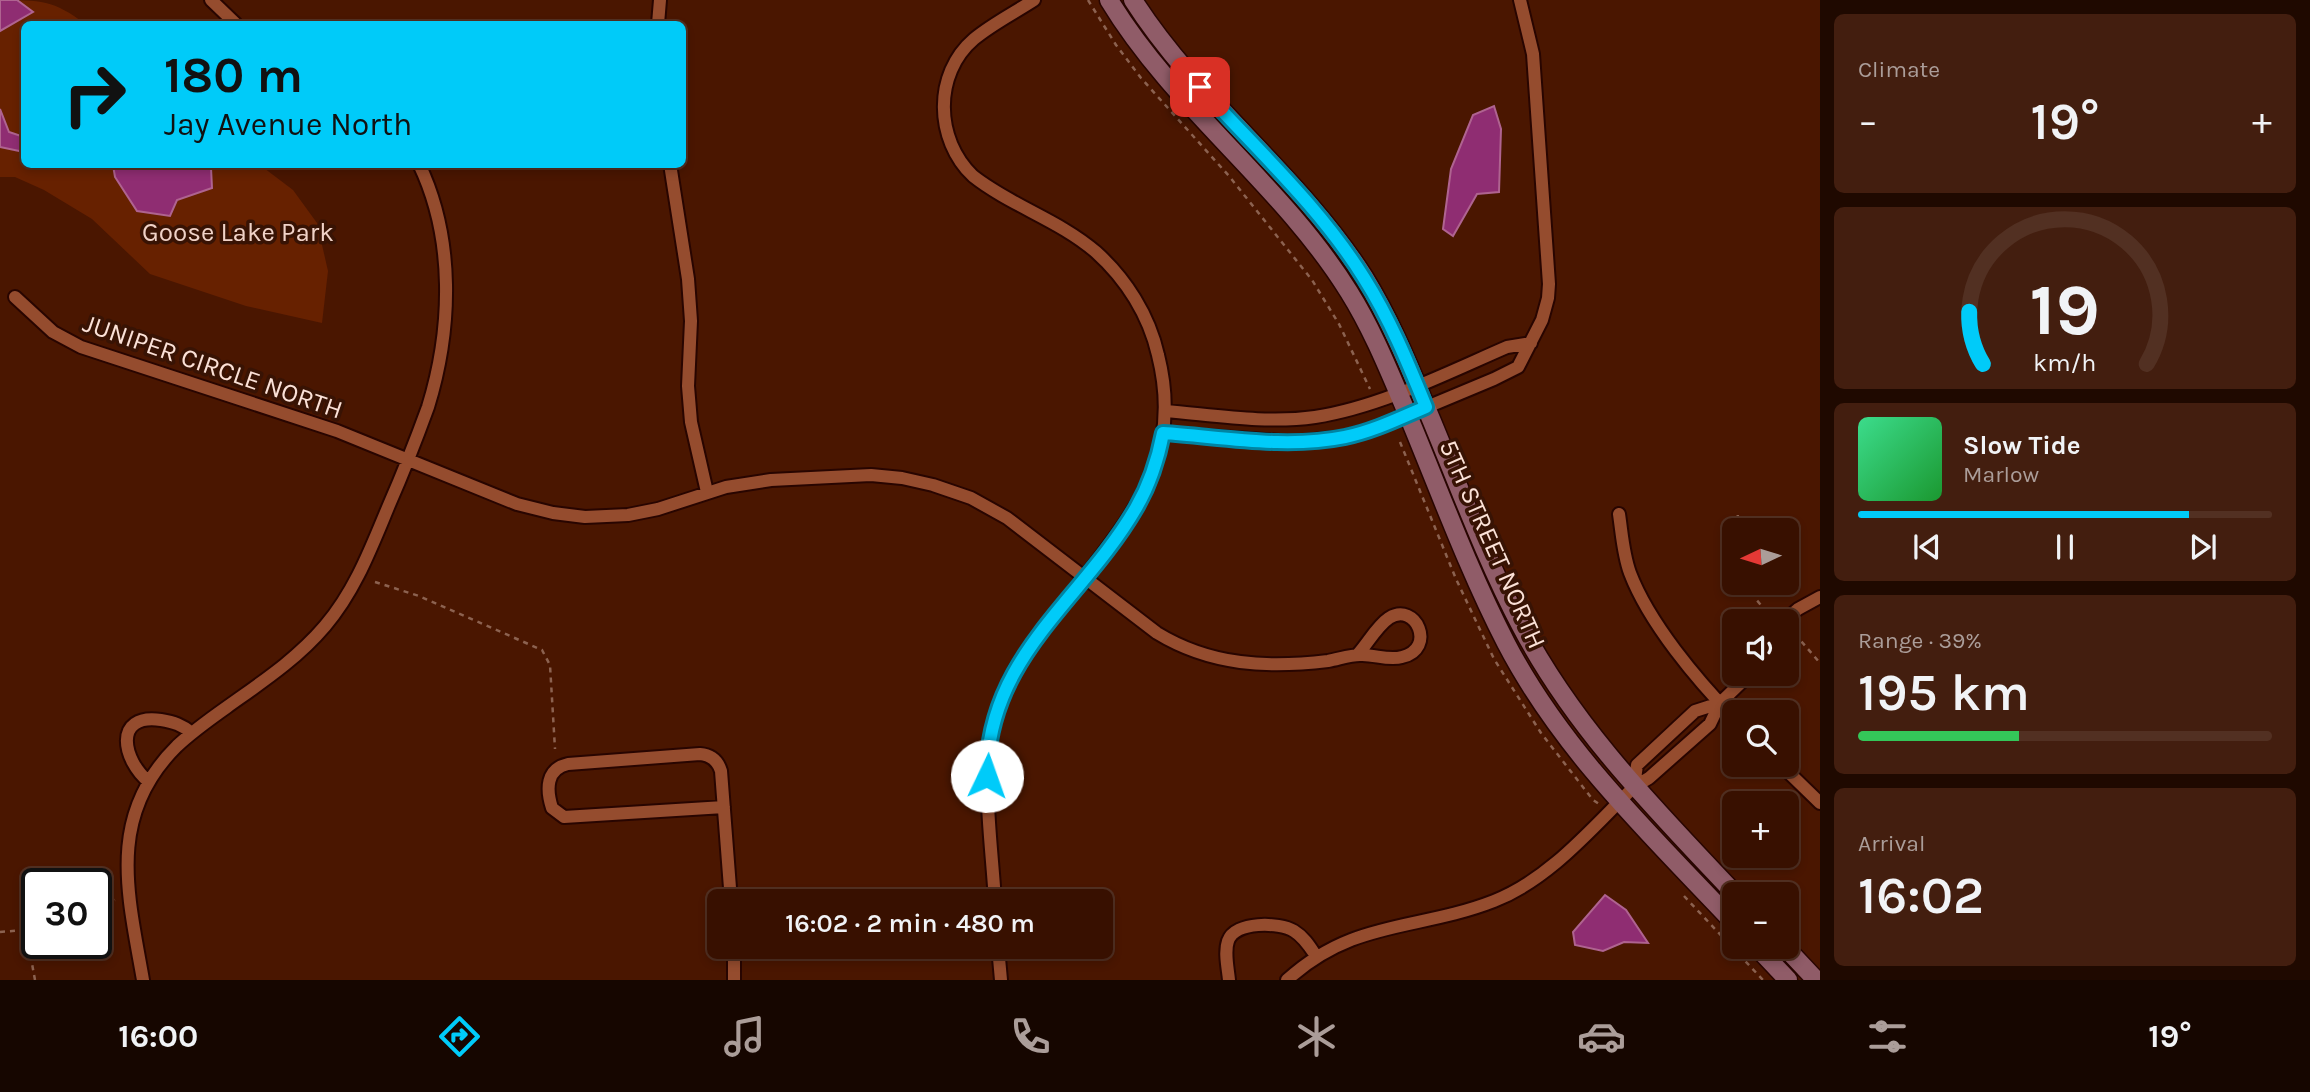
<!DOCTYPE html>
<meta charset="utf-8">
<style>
body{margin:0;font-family:Karla,sans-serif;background:#431e0f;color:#f1f3f6;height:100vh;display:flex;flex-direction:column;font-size:26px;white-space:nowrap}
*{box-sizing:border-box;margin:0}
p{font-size:23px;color:#ab9d99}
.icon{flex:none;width:38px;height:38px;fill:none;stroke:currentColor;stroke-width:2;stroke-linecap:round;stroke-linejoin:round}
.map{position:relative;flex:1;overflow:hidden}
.drawer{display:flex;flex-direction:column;gap:14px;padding:14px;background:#1f0900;width:490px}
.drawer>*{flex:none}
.hud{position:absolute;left:21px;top:21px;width:665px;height:147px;border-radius:10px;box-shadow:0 4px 10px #0003,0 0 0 2px #523022;background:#00cbf9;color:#111;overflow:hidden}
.needle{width:46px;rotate:266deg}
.tools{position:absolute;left:1722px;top:518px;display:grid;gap:14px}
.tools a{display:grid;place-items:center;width:77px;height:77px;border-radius:10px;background:#381000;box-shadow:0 4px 10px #0003,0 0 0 2px #523022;font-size:35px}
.speed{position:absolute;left:21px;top:868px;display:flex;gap:14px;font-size:35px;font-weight:700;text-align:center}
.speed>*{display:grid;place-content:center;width:91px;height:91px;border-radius:50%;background:#381000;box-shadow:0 4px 10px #0003,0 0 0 2px #523022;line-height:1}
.speed .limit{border:4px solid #111;border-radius:10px;background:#fff;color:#111}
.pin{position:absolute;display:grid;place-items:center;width:60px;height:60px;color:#fff;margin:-30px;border-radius:14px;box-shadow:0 4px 10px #0006}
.me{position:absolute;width:77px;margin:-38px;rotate:3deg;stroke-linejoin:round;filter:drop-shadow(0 0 5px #0008)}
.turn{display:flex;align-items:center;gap:24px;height:147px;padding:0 28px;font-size:32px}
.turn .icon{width:91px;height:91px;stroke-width:2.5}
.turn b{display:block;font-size:49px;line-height:60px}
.big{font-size:52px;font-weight:600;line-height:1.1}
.drawer .tile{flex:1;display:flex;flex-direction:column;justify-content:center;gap:10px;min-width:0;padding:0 24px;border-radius:10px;background:#431e0f}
.drawer .dial{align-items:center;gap:0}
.dial svg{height:182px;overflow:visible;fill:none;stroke:#523022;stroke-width:7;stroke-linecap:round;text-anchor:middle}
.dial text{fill:#f1f3f6;stroke:none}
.song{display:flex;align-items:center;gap:21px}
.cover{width:84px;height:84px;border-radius:10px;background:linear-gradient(135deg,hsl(150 70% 55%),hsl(130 70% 35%))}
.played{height:7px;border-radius:4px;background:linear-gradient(90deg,#00cbf9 80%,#523022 80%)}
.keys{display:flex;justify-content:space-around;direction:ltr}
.heat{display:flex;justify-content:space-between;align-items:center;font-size:38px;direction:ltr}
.charge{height:10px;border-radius:5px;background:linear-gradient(90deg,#34c759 39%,#523022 0)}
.trip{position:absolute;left:707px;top:889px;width:406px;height:70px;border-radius:10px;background:#381000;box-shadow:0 4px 10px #0003,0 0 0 2px #523022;font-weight:600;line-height:70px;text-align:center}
.tabs{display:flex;height:112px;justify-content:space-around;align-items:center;background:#160600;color:#ab9d99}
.tabs .icon{width:49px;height:49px}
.tabs .on{color:#00cbf9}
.tabs b{font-size:32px;color:#f1f3f6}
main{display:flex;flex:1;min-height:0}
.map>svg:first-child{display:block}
.green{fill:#672100}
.water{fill:#8f2d72;stroke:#af6390;stroke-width:2}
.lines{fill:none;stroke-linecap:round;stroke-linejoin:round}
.street-casing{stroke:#280500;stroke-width:16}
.secondary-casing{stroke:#280500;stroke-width:21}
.path{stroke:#8c6250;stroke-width:2.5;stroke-dasharray:5 5;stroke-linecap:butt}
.street{stroke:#954c2e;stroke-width:12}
.secondary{stroke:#905c68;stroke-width:18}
.route-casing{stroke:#0084a2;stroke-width:18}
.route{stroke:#00cbf9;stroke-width:12}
.labels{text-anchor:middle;stroke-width:7;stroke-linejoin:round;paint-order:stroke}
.park-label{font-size:26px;fill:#f0d2c7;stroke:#381304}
.street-label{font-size:26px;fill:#fbe1d7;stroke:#381304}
</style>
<main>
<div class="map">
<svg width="1820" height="980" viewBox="0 0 1820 980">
<rect width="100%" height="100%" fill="#4a1600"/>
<path class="green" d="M 0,0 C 40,0 54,0 85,24 L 24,24 L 24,164 L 260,165 L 293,190 L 317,223 L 328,271 L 322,323 L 246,306 L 150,274 L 92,219 L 44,190 L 15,177 L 0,177 Z"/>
<path class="water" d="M 0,0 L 17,0 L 33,12 L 0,31 Z
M 1494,106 L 1501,129 L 1499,192 L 1477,194 L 1453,236 L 1443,229 L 1451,169 L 1473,115 Z
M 0,109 L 9,132 L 24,137 L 24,152 L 0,147 Z
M 113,165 L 204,165 L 211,168 L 212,188 L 177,200 L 170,216 L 137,211 L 115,177 Z
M 1605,895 L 1626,910 L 1648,943 L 1624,942 L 1603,951 L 1575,945 L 1573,932 Z"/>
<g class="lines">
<defs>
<path id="street" d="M 211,0 L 236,24
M 658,24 L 660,0
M 670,164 L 688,279 L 691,321 L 688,386 L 691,422 L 707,492
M 15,297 L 53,332 L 81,347 L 337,431 L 517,504 L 553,513 L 585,517 L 628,515 L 658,509 L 726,487 L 771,480 L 871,475 L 902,478 L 933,485 L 971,498 L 1007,518 L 1157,633 C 1211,666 1268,668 1328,661 C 1339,659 1350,655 1360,655 C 1374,654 1388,661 1402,657 C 1437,649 1416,601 1389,618 C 1377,626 1368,643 1358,654
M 1165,411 C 1214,415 1266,424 1315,417 C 1380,407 1447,373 1507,347 L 1531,343
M 1163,433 L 1295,442 L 1344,437 L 1379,427 L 1494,379 L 1518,367 L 1542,320 L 1548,298 L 1549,284 L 1533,54 L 1520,0
M 1619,514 C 1622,534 1623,554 1630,573 C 1649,623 1697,680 1734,718
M 1784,621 L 1798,609 L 1820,597
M 1781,765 L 1820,803
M 149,782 C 123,761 112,713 161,720 C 174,722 182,725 192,733
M 1634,787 L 1637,765 L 1695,711 L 1720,703
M 724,807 L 564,817 L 552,808 C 546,789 546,769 568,764 L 700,754 C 711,755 718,761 721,771 L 731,901
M 995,901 C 990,817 972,733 1022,658 C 1044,628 1067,599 1091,569 C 1144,501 1181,446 1158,355 C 1149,315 1126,279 1096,252 C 1059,220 1011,206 973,176 C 935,140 933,74 974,39 C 992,24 1014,13 1034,0
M 734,947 L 734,980
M 998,947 L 1001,980
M 143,980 C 128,894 106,816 177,746 C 193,731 210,719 227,707 C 262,682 297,659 325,626 C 355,591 371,548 389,505 C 403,473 416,440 428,407 C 452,329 455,239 419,164
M 1229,980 C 1228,969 1224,952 1228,941 C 1235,921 1279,922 1294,931 C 1304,937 1310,947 1316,956
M 1287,980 C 1354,919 1417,931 1494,901 C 1550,879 1592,828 1634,787 L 1649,778 L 1710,724 L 1720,703 L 1750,674"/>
<path id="secondary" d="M 1109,0 C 1175,109 1282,184 1349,292 C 1374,332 1391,376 1410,420 C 1441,495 1469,571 1506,643 C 1562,751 1652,836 1734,923
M 1133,0 C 1198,102 1299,175 1364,277 C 1388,316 1406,358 1423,400 C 1455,475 1483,554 1521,626 C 1575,729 1656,810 1735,894
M 1757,947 L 1788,980
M 1785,947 L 1816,980"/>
</defs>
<use href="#street" class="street-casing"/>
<use href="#secondary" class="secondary-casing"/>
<path class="path" d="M 1088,0 L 1116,45 L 1141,78 L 1229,176 L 1312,280 L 1339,324 L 1370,389
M 1400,442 L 1456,579 L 1494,659 L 1541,733 L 1593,800 L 1599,804
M 1737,530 L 1738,512
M 375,582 L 419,596 L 542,650 L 550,665 L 555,749
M 1748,583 L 1755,598 L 1770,616
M 1795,634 L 1820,663
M 1684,896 L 1763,980
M 96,907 L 115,900
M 0,932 L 25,930
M 35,980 L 26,931 L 29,918 L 37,914"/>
<use href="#street" class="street"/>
<use href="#secondary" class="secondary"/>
</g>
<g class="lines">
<defs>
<path id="route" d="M 987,776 C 987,656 1082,601 1136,508 C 1150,484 1158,459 1163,433 C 1223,437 1286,449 1345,437 C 1374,431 1400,418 1426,407 C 1408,363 1390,319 1364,278 C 1320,207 1256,149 1200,87"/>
</defs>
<use href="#route" class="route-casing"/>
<use href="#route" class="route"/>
</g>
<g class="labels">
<g class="park-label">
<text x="238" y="241">Goose Lake Park</text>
</g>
<g class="street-label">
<text transform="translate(213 366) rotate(19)" y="9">JUNIPER CIRCLE NORTH</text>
<text transform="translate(1493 544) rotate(66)" y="9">5TH STREET NORTH</text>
</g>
</g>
</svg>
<div class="tools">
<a><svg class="needle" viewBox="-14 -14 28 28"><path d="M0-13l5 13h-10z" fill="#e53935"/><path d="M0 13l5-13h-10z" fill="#ab9d99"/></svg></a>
<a><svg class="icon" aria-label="sound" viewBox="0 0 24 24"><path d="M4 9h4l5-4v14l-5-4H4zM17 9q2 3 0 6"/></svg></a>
<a><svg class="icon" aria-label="search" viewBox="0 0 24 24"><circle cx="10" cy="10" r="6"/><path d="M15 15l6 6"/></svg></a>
<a>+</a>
<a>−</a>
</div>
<div class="speed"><div class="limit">30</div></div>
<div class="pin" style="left:1200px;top:87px;background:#d93025"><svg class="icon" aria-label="arrive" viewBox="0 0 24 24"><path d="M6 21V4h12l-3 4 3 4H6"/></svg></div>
<svg class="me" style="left:987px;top:776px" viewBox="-20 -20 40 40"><circle r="19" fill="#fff"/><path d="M0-13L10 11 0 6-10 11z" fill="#00cbf9"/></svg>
<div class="trip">16:02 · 2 min · 480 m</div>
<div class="hud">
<div class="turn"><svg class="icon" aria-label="right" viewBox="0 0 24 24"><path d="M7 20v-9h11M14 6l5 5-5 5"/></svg><div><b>180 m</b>Jay Avenue North</div></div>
</div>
</div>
<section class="drawer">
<div class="tile"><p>Climate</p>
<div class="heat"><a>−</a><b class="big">19°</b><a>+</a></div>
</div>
<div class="tile dial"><svg viewBox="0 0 100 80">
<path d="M14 69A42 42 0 1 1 86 69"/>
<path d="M14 69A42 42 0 0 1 8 46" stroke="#00cbf9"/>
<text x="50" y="56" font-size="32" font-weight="700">19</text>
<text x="50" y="72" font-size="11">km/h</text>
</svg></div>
<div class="tile">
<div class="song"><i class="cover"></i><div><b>Slow Tide</b><p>Marlow</p></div></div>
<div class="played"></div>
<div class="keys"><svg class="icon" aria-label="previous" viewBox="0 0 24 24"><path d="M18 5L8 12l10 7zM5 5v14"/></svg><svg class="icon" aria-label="pause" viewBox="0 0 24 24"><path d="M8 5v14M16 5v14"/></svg><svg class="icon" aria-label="next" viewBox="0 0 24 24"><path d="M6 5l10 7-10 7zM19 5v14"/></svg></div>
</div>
<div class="tile"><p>Range · 39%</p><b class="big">195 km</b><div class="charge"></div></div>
<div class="tile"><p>Arrival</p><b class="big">16:02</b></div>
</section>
</main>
<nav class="tabs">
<b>16:00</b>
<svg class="icon on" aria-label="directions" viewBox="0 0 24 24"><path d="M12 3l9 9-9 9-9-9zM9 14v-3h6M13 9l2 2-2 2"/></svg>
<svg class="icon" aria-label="music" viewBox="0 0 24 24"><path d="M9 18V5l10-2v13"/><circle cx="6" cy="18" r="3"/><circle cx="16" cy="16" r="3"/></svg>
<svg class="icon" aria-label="phone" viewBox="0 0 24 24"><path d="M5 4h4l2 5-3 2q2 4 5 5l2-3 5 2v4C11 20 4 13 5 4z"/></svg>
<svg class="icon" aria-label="climate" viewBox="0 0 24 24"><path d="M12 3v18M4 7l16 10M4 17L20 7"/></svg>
<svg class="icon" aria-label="car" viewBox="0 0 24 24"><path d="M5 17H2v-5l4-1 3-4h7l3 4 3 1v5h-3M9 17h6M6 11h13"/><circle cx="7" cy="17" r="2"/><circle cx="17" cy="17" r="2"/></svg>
<svg class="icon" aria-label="filters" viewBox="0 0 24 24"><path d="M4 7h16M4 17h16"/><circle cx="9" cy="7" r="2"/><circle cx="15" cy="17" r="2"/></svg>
<b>19°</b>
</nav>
